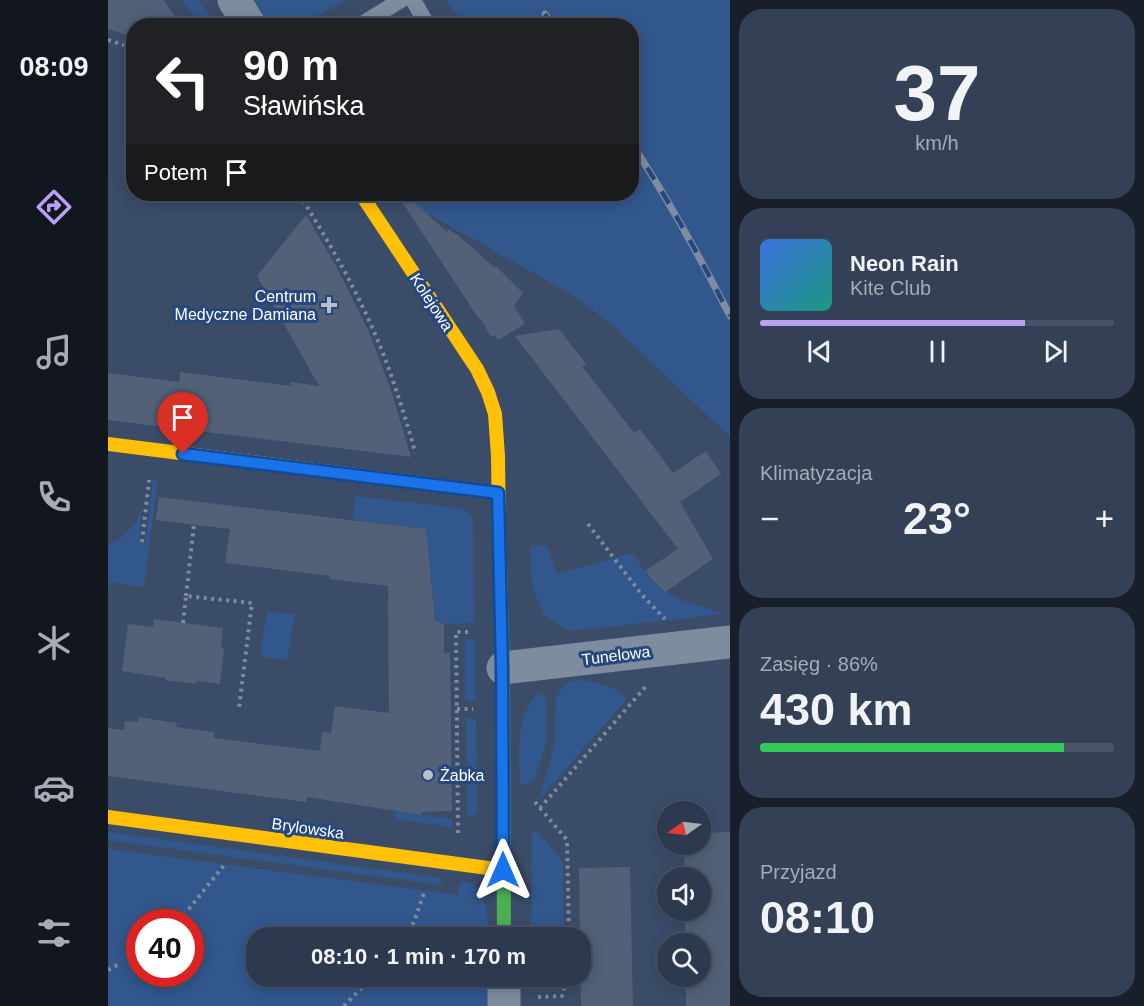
<!DOCTYPE html>
<html lang="pl">
<meta charset="utf-8">
<style>
body{margin:0;font-family:Helvetica,sans-serif;background:#344055;color:#f1f3f6;height:100vh;display:flex;flex-direction:column;font-size:22px;white-space:nowrap}
*{box-sizing:border-box;margin:0}
p{font-size:20px;color:#a6acb6}
.icon{flex:none;width:33px;height:33px;fill:none;stroke:currentColor;stroke-width:2;stroke-linecap:round;stroke-linejoin:round}
.map{position:relative;flex:1;overflow:hidden}
.panel{display:flex;flex-direction:column;gap:9px;padding:9px;background:#181f2b;width:414px}
.panel>*{flex:none}
.guide{position:absolute;left:18px;top:18px;width:513px;height:183px;border-radius:24px;box-shadow:0 3px 15px #0003,0 0 0 2px #485366;background:#202124;color:#fff;overflow:hidden}
.needle{width:39px;rotate:256deg}
.tools{position:absolute;left:549px;top:801px;display:grid;gap:12px}
.tools a{display:grid;place-items:center;width:54px;height:54px;border-radius:50%;background:#2c394e;box-shadow:0 3px 15px #0003,0 0 0 2px #485366;font-size:30px}
.speed{position:absolute;left:18px;top:909px;display:flex;gap:12px;font-size:30px;font-weight:700;text-align:center}
.speed>*{display:grid;place-content:center;width:78px;height:78px;border-radius:50%;background:#2c394e;box-shadow:0 3px 15px #0003,0 0 0 2px #485366;line-height:1}
.speed .limit{border:9px solid #d22;background:#fff;color:#111}
.pin{position:absolute;display:grid;place-items:center;width:51px;height:51px;color:#fff;margin:-62px -26px;border-radius:50% 50% 50% 0;rotate:-45deg;box-shadow:0 0 6px #0007}
.pin .icon{rotate:45deg}
.me{position:absolute;width:66px;margin:-33px;rotate:0deg;stroke-linejoin:round;filter:drop-shadow(0 0 4px #0008)}
.turn{display:flex;align-items:center;gap:21px;height:126px;padding:0 18px;font-size:27px}
.turn .icon{width:78px;height:78px;stroke-width:2.5}
.turn b{display:block;font-size:42px;line-height:51px}
.then{display:flex;align-items:center;height:57px;padding:0 18px;background:#0003;gap:12px;font-size:22px}
.big{font-size:45px;font-weight:700;line-height:1.1}
.panel .card{flex:1;display:flex;flex-direction:column;justify-content:center;gap:9px;min-width:0;padding:0 21px;border-radius:24px;background:#344055}
.panel .dial{align-items:center;gap:0}
.dial b{font-size:78px;line-height:1}
.song{display:flex;align-items:center;gap:18px}
.cover{width:72px;height:72px;border-radius:9px;background:linear-gradient(135deg,hsl(220 70% 55%),hsl(170 70% 35%))}
.played{height:6px;border-radius:3px;background:linear-gradient(90deg,#bca0f2 75%,#485366 75%)}
.keys{display:flex;justify-content:space-around;direction:ltr}
.heat{display:flex;justify-content:space-between;align-items:center;font-size:33px;direction:ltr}
.charge{height:9px;border-radius:4px;background:linear-gradient(90deg,#34c759 86%,#485366 0)}
.trip{position:absolute;left:138px;top:927px;width:345px;height:60px;border-radius:24px;background:#2c394e;box-shadow:0 3px 15px #0003,0 0 0 2px #485366;font-weight:700;line-height:60px;text-align:center}
main{display:flex;flex:1;min-height:0}
.dock{display:flex;flex-direction:column;width:108px;justify-content:space-around;align-items:center;background:#12171f;color:#a6acb6}
.dock .icon{width:42px;height:42px}
.dock .selected{color:#bca0f2}
.dock b{font-size:27px;color:#f1f3f6}
.map>svg:first-child{display:block}
.green{fill:#31578d;fill-rule:evenodd}
.building{fill:#526178}
.lines{fill:none;stroke-linecap:round;stroke-linejoin:round}
.path{stroke:#7e8c9f;stroke-width:4;stroke-dasharray:3 4.5;stroke-linecap:butt}
.lane{stroke:#7e8c9f;stroke-width:16}
.street{stroke:#7e8c9f;stroke-width:33}
.fast{stroke:#4caf50;stroke-width:14}
.slow{stroke:#ffc107;stroke-width:14}
.rail-casing{stroke:#808c9f;stroke-width:7}
.rail{stroke:#26487c;stroke-width:4.5;stroke-dasharray:14;stroke-linecap:butt}
.route-casing{stroke:#114b97;stroke-width:15}
.route{stroke:#1a73e8;stroke-width:10}
.poi-dot{fill:#bac0ca;stroke:#26487c;stroke-width:2}
.labels{text-anchor:middle;stroke-width:6;stroke-linejoin:round;paint-order:stroke}
.poi-label{font-size:16px;fill:#fff;stroke:#26487c;text-anchor:end}
.street-label{font-size:16px;fill:#fff;stroke:#26487c}
</style>
<main>
<nav class="dock">
<b>08:09</b>
<svg class="icon selected" aria-label="directions" viewBox="0 0 24 24"><path d="M12 3l9 9-9 9-9-9zM9 14v-3h6M13 9l2 2-2 2"/></svg>
<svg class="icon" aria-label="music" viewBox="0 0 24 24"><path d="M9 18V5l10-2v13"/><circle cx="6" cy="18" r="3"/><circle cx="16" cy="16" r="3"/></svg>
<svg class="icon" aria-label="phone" viewBox="0 0 24 24"><path d="M5 4h4l2 5-3 2q2 4 5 5l2-3 5 2v4C11 20 4 13 5 4z"/></svg>
<svg class="icon" aria-label="climate" viewBox="0 0 24 24"><path d="M12 3v18M4 7l16 10M4 17L20 7"/></svg>
<svg class="icon" aria-label="car" viewBox="0 0 24 24"><path d="M5 17H2v-5l4-1 3-4h7l3 4 3 1v5h-3M9 17h6M6 11h13"/><circle cx="7" cy="17" r="2"/><circle cx="17" cy="17" r="2"/></svg>
<svg class="icon" aria-label="filters" viewBox="0 0 24 24"><path d="M4 7h16M4 17h16"/><circle cx="9" cy="7" r="2"/><circle cx="15" cy="17" r="2"/></svg>
</nav>
<div class="map">
<svg width="622" height="1006" viewBox="0 0 622 1006">
<rect width="100%" height="100%" fill="#3a4c68"/>
<path class="green" d="M 75,0 L 91,0 L 108,25 L 91,25 Z
M 142,0 L 237,0 L 194,26 L 159,25 Z
M 337,0 L 622,0 L 622,437 L 500,321 L 459,292 L 312,209 L 294,203 L 295,194 L 524,194 L 524,26 L 356,25 Z
M 45,479 L 50,479 L 36,587 L 2,582 L 0,592 L 0,546 C 16,536 29,526 34,507 L 31,541 L 37,542 Z
M 247,496 L 356,509 L 365,519 L 366,623 L 336,624 L 327,623 L 318,529 L 245,520 Z
M 439,545 L 449,574 L 525,553 C 531,562 537,573 544,581 C 561,599 594,607 618,614 L 461,631 L 436,616 L 424,587 L 422,547 Z
M 159,611 L 187,615 L 179,660 L 152,656 Z
M 358,639 L 365,639 L 367,641 L 367,699 L 366,701 L 359,701 L 357,699 L 357,641 Z
M 472,680 C 489,682 507,686 519,699 L 431,800 L 447,743 L 448,698 L 456,684 Z
M 431,692 L 438,698 L 438,744 L 426,781 L 412,786 C 411,755 406,716 431,692 Z
M 359,718 L 366,718 L 368,720 L 369,812 L 366,815 L 359,816 L 358,720 Z
M 287,811 L 344,819 L 344,827 L 288,819 L 286,817 Z
M 428,830 L 455,861 L 456,937 L 423,937 L 424,831 Z
M 0,832 L 334,878 L 333,885 L 0,840 Z
M 0,849 L 350,895 L 353,881 C 357,882 360,882 363,883 C 380,891 380,921 381,937 L 148,938 L 148,976 L 381,977 L 382,1006 L 0,1006 ZM 32,922 L 82,922 L 82,974 L 32,974 Z"/>
<path class="building" d="M 0,0 L 56,0 L 73,26 L 26,26 L 26,38 L 0,29 Z
M 301,197 L 339,232 L 340,229 L 351,236 L 387,268 L 388,266 L 415,293 L 406,306 L 417,324 L 390,340 L 387,335 L 383,337 L 372,318 L 371,319 L 294,202 Z
M 198,215 L 227,264 L 260,330 L 282,387 L 303,457 L 0,420 L 0,373 L 71,382 L 72,372 L 183,386 L 183,382 L 211,386 L 149,276 Z
M 451,329 L 478,364 L 474,366 L 526,433 L 532,429 L 565,473 L 598,451 L 613,474 L 572,502 L 605,559 L 557,592 L 545,581 L 537,571 L 570,549 L 407,336 Z
M 51,497 L 318,529 L 327,621 L 336,624 L 336,653 L 342,652 L 344,811 L 314,812 L 314,815 L 199,797 L 198,802 L 0,776 L 0,728 L 16,730 L 17,721 L 30,722 L 30,717 L 69,723 L 68,727 L 106,732 L 106,738 L 212,751 L 214,732 L 223,733 L 227,706 L 281,713 L 280,586 L 221,579 L 222,576 L 117,563 L 122,529 L 48,520 Z
M 46,619 L 115,628 L 113,647 L 116,648 L 112,684 L 89,681 L 88,684 L 57,680 L 58,678 L 14,671 L 20,624 L 45,627 Z
M 622,832 L 622,1006 L 578,1006 L 578,976 L 592,976 L 592,944 L 577,944 L 577,910 L 592,910 L 592,878 L 577,878 L 576,844 L 592,844 L 592,833 Z
M 522,867 L 525,1006 L 473,1006 L 471,868 Z"/>
<g class="lines">
<path class="path" d="M 0,40 L 26,48
M 191,194 C 218,237 243,280 264,327 C 281,365 293,404 305,444 L 307,453
M 480,524 L 534,595 L 557,619
M 34,542 L 41,480
M 78,596 L 86,524
M 75,623 L 78,596 L 144,603 L 131,708
M 349,709 L 365,709
M 427,802 L 432,808 L 539,685
M 432,808 L 459,840 L 461,938
M 350,833 L 348,632 L 364,632
M 76,915 L 117,864
M 297,938 L 306,922 L 317,890
M 0,970 L 13,963
M 430,997 L 454,996 L 460,976
M 236,1006 L 265,976"/>
<path class="lane" d="M 305,0 L 320,26
M 251,26 L 293,0"/>
<path class="street" d="M 126,0 L 142,26
M 395,668 L 622,642
M 396,976 L 396,1006"/>
<path class="fast" d="M 391,531 L 395,668 L 396,938"/>
<path class="slow" d="M 253,194 L 369,369 L 380,392 L 387,414 L 390,456 L 391,531
M 0,444 L 390,493
M 0,817 L 395,870"/>
<defs>
<path id="rail" d="M 437,14 L 445,26
M 524,144 C 560,199 592,257 622,316"/>
</defs>
<use href="#rail" class="rail-casing"/>
<use href="#rail" class="rail"/>
</g>
<g class="lines">
<defs>
<path id="route" d="M 75,454 L 390,493 L 394,668 L 395,870"/>
</defs>
<use href="#route" class="route-casing"/>
<use href="#route" class="route"/>
</g>
<g class="poi-dot">
<path d="M218 296h6v6h6v6h-6v6h-6v-6h-6v-6h6z"/>
<circle cx="320" cy="775" r="6"/>
</g>
<g class="labels">
<g class="poi-label">
<text x="208" y="302">Centrum<tspan x="208" dy="18">Medyczne Damiana</tspan></text>
<text x="332" y="781" text-anchor="start">Żabka</text>
</g>
<g class="street-label">
<text transform="translate(324 302) rotate(57)" y="6">Kolejowa</text>
<text transform="translate(508 655) rotate(-7)" y="6">Tunelowa</text>
<text transform="translate(200 828) rotate(8)" y="6">Brylowska</text>
</g>
</g>
</svg>
<div class="tools">
<a><svg class="needle" viewBox="-14 -14 28 28"><path d="M0-13l5 13h-10z" fill="#e53935"/><path d="M0 13l5-13h-10z" fill="#a6acb6"/></svg></a>
<a><svg class="icon" aria-label="sound" viewBox="0 0 24 24"><path d="M4 9h4l5-4v14l-5-4H4zM17 9q2 3 0 6"/></svg></a>
<a><svg class="icon" aria-label="search" viewBox="0 0 24 24"><circle cx="10" cy="10" r="6"/><path d="M15 15l6 6"/></svg></a>
</div>
<div class="speed"><div class="limit">40</div></div>
<div class="pin" style="left:75px;top:454px;background:#d93025"><svg class="icon" aria-label="arrive" viewBox="0 0 24 24"><path d="M6 21V4h12l-3 4 3 4H6"/></svg></div>
<svg class="me" style="left:395px;top:870px" viewBox="-20 -20 40 40"><path d="M0-17L14 15 0 8-14 15z" fill="#1a73e8" stroke="#fff" stroke-width="4"/></svg>
<div class="trip">08:10 · 1 min · 170 m</div>
<div class="guide">
<div class="turn"><svg class="icon" aria-label="left" viewBox="0 0 24 24"><path d="M17 20v-9H6M10 6l-5 5 5 5"/></svg><div><b>90 m</b>Sławińska</div></div>
<div class="then">Potem<svg class="icon" aria-label="arrive" viewBox="0 0 24 24"><path d="M6 21V4h12l-3 4 3 4H6"/></svg></div>
</div>
</div>
<section class="panel">
<div class="card dial"><b>37</b><p>km/h</p></div>
<div class="card">
<div class="song"><i class="cover"></i><div><b>Neon Rain</b><p>Kite Club</p></div></div>
<div class="played"></div>
<div class="keys"><svg class="icon" aria-label="previous" viewBox="0 0 24 24"><path d="M18 5L8 12l10 7zM5 5v14"/></svg><svg class="icon" aria-label="pause" viewBox="0 0 24 24"><path d="M8 5v14M16 5v14"/></svg><svg class="icon" aria-label="next" viewBox="0 0 24 24"><path d="M6 5l10 7-10 7zM19 5v14"/></svg></div>
</div>
<div class="card"><p>Klimatyzacja</p>
<div class="heat"><a>−</a><b class="big">23°</b><a>+</a></div>
</div>
<div class="card"><p>Zasięg · 86%</p><b class="big">430 km</b><div class="charge"></div></div>
<div class="card"><p>Przyjazd</p><b class="big">08:10</b></div>
</section>
</main>
